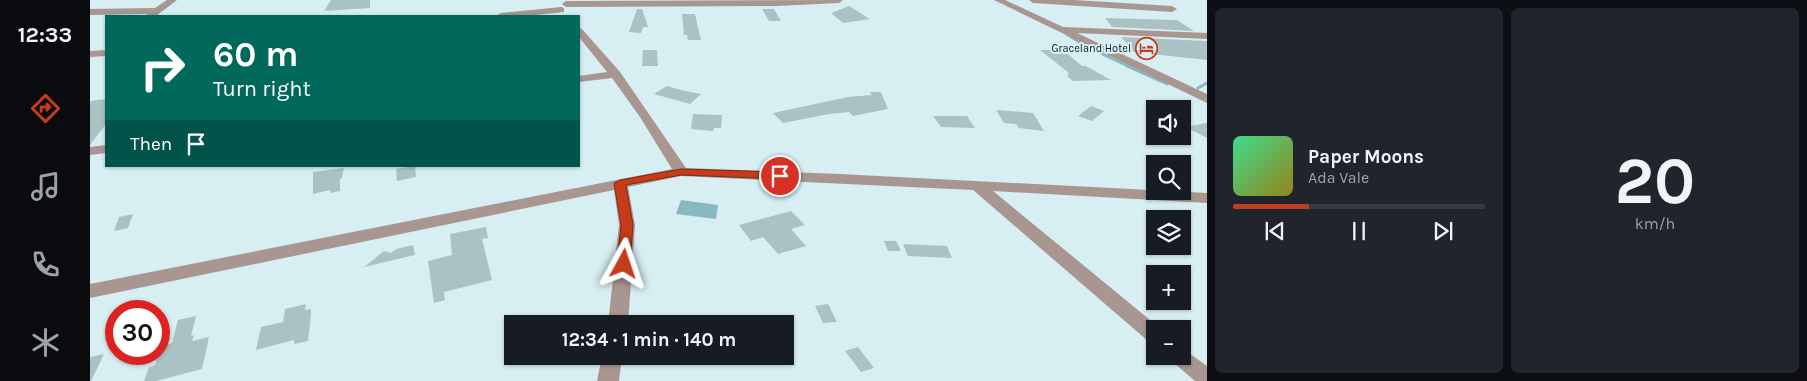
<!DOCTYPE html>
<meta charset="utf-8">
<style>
body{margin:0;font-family:Karla,sans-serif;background:#20242c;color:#f1f3f6;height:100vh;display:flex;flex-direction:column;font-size:19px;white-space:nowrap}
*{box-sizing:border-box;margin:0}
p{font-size:16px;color:#9ea1a6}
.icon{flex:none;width:28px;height:28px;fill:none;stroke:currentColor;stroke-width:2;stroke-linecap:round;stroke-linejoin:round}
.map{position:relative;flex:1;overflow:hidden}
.details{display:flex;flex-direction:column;gap:8px;padding:8px;background:#0d0f14;width:600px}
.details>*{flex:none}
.top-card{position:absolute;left:15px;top:15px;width:475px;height:152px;border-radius:0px;box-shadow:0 1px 4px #0004;background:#00695c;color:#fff;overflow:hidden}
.controls{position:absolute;left:1056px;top:100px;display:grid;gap:10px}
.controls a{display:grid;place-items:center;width:45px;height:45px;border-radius:0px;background:#171b24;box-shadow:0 1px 4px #0004;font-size:25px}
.speed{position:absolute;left:15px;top:300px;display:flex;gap:10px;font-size:25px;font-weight:700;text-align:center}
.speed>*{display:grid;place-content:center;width:65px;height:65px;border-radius:50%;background:#171b24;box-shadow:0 1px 4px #0004;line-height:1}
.speed .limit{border:8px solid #d22;background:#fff;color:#111}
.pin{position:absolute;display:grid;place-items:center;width:42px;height:42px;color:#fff;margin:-21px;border:2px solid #fff;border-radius:50%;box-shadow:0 1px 5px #0007}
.me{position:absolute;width:55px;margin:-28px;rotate:5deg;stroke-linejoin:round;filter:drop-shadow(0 0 4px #0008)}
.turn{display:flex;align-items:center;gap:18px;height:105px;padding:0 25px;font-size:22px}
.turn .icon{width:65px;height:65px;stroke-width:2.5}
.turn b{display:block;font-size:35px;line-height:42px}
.then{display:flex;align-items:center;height:48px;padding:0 25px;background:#0003;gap:10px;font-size:19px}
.details .tile{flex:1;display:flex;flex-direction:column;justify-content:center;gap:8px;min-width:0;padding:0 18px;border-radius:8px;background:#20242c}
.details .dial{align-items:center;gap:0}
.dial b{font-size:65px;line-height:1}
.song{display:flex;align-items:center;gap:15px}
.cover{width:60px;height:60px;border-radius:8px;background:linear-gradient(135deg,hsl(150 70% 55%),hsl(50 70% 35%))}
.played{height:5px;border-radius:2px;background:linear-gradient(90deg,#c63c1a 30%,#363941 30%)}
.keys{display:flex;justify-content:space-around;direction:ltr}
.details .tiles{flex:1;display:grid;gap:8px;grid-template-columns:repeat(2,1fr)}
.trip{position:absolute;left:414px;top:315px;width:290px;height:50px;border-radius:0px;background:#171b24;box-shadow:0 1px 4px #0004;font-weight:700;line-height:50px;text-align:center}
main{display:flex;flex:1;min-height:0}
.menu{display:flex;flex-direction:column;width:90px;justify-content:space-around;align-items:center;background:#090b0e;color:#9ea1a6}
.menu .icon{width:35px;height:35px}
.menu .active{color:#c63c1a}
.menu b{font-size:22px;color:#f1f3f6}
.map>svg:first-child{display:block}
.water{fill:#88b9c0}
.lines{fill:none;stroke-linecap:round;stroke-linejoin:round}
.stream-far1{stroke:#88b9c0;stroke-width:2.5}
.stream{stroke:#88b9c0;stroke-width:3}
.building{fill:#abc2c5}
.minor{fill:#a99691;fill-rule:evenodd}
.route{fill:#c63c1a;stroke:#812711}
.labels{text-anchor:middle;stroke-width:4;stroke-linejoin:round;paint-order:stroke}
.far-poi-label{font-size:11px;fill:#121a1c;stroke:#d7eff2;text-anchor:end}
</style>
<main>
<nav class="menu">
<b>12:33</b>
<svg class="icon active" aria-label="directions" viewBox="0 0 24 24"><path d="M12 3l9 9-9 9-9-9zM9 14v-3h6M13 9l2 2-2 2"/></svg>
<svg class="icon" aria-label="music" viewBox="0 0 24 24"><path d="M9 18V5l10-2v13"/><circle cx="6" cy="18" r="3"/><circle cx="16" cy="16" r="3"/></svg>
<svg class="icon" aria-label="phone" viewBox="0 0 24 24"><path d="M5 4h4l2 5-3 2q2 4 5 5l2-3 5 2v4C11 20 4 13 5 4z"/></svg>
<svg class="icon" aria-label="climate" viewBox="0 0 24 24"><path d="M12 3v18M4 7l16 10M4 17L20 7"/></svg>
</nav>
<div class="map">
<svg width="1117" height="381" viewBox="0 0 1117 381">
<rect width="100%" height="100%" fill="#d7eff2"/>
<path class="water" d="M 591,200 L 628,205 L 626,219 L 586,214 Z"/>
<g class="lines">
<path class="stream-far1" d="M 976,34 L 995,46 L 1040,67"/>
<path class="stream" d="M 1037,66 L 1077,84
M 1108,88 L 1117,83"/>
</g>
<path class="building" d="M 241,0 L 280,0 L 280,8 L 234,11 Z
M 759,6 L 777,17 L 776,17 L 780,19 L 753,23 L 741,13 Z
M 547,9 L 552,9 L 558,27 L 553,27 L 551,33 L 539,32 Z
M 672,9 L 684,9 L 691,21 L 679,21 Z
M 592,14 L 605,14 L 611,40 L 598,40 L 597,35 L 594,35 Z
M 1015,18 L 1087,20 L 1104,31 L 1022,27 Z
M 1031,37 L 1117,41 L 1117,60 L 1044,52 Z
M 553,50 L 567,50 L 568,66 L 552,66 Z
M 950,50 L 973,50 L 992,66 L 996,66 L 1021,80 L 983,81 L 977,76 L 979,73 Z
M 577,86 L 595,91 L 611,94 L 600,104 L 564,94 Z
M 780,92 L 791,92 L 798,109 L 763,116 L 759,112 L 739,114 L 693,123 L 683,113 L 758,97 L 782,95 Z
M 16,99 L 16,124 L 0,145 L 0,101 Z
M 1001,106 L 1014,111 L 1002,121 L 988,116 Z
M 906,110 L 943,113 L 954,131 L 929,128 L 926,124 L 914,123 Z
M 603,114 L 632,115 L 631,128 L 624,128 L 623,131 L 601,129 Z
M 843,116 L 877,116 L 885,128 L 851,127 Z
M 1117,123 L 1117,138 L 1096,127 Z
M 325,166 L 326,177 L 307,181 L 306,169 Z
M 254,168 L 252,178 L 250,179 L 250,191 L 240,193 L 240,190 L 223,194 L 223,172 Z
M 701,211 L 715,225 L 701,229 L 716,246 L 688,254 L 673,237 L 661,241 L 649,225 Z
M 43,214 L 38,228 L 24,231 L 29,217 Z
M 396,227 L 398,238 L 392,239 L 402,280 L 354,292 L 355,300 L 344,303 L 338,261 L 362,255 L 360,234 Z
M 794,241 L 806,241 L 811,251 L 798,251 Z
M 813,244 L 857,246 L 862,258 L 818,256 Z
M 323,245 L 325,255 L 274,267 L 294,251 L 301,253 L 306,249 Z
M 216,304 L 215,310 L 221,309 L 221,315 L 218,341 L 204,344 L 204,340 L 166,350 L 171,327 L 193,322 L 195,309 Z
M 738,304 L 747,322 L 733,323 L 725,306 Z
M 106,316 L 101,336 L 104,335 L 102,341 L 119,337 L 112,369 L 66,381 L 54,381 L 59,367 L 65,365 L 71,346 L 82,343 L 88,320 Z
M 768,347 L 784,368 L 771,372 L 755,351 Z
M 14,354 L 1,381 L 0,381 L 0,357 Z"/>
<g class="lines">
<path class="minor" d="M 77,0 L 87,0 L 66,16 L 56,16 L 57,14 L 0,15 L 0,9 L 65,8 Z
M 753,0 L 749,3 L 686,6 L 476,7 L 472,4 L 476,1 Z
M 904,0 L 915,0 L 973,27 L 1117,33 L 1117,39 L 987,33 L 1117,94 L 1117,103 Z
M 939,0 L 984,0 L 1082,6 L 1087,9 L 1082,12 L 943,3 Z
M 471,7 L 474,8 L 474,12 L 436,16 L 406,16 L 411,13 Z
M 489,28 L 492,29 L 530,72 L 596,168 L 750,174 L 1117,193 L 1117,203 L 903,191 L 1071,329 L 1065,329 L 1065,343 L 1058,341 L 883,190 L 591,176 L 538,187 L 545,225 L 538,324 L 518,324 L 529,225 L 524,190 L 0,298 L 0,284 L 582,169 L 550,117 L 522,78 L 489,82 L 489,76 L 517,72 L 489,37 Z
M 16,50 L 16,56 L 0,57 L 0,51 Z
M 16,145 L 16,153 L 0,155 L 0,147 Z
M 1092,348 L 1117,366 L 1117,381 L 1105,381 L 1083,362 L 1080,356 L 1092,356 Z
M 512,356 L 532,356 L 529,381 L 507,381 Z"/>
</g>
<path class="route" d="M 591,169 L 690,172 L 696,176 L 690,179 L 591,175 L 536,185 L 543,225 L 540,264 L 538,268 L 529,268 L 527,264 L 531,225 L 524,183 L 530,180 Z"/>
<defs>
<symbol id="hotel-ring" viewBox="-11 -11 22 22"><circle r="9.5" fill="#d7eff2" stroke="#c63c1a" stroke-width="1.5"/><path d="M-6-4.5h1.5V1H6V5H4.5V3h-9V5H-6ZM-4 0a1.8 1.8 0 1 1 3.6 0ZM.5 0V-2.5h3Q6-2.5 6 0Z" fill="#c63c1a"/></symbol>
</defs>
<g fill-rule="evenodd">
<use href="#hotel-ring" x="1044" y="36" width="25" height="25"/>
</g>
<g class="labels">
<g class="far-poi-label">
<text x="1041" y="52">Graceland Hotel</text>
</g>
</g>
</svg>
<div class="controls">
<a><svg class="icon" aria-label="sound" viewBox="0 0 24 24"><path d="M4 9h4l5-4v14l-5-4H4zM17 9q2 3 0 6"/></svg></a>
<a><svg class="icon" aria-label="search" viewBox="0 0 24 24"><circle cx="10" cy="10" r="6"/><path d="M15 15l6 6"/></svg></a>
<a><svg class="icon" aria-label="layers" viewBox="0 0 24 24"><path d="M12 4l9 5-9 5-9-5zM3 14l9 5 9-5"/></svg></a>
<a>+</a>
<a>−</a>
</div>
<div class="speed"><div class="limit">30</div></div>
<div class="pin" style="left:690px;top:176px;background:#d93025"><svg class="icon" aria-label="arrive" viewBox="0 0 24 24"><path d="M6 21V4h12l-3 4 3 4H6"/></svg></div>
<svg class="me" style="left:534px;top:264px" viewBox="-20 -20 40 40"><path d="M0-17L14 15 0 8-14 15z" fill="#c63c1a" stroke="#fff" stroke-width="4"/></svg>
<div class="trip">12:34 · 1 min · 140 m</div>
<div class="top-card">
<div class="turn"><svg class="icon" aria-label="right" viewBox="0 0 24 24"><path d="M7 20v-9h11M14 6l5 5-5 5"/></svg><div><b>60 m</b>Turn right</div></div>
<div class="then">Then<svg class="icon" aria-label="arrive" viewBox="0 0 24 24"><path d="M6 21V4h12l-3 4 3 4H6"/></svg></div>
</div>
</div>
<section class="details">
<div class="tiles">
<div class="tile">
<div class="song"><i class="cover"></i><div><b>Paper Moons</b><p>Ada Vale</p></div></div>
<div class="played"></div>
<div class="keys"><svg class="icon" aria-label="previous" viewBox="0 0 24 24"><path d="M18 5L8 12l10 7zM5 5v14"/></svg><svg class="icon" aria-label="pause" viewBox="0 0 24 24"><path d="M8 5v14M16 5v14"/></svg><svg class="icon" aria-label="next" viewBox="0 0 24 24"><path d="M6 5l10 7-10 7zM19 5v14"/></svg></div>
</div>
<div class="tile dial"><b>20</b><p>km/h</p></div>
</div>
</section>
</main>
